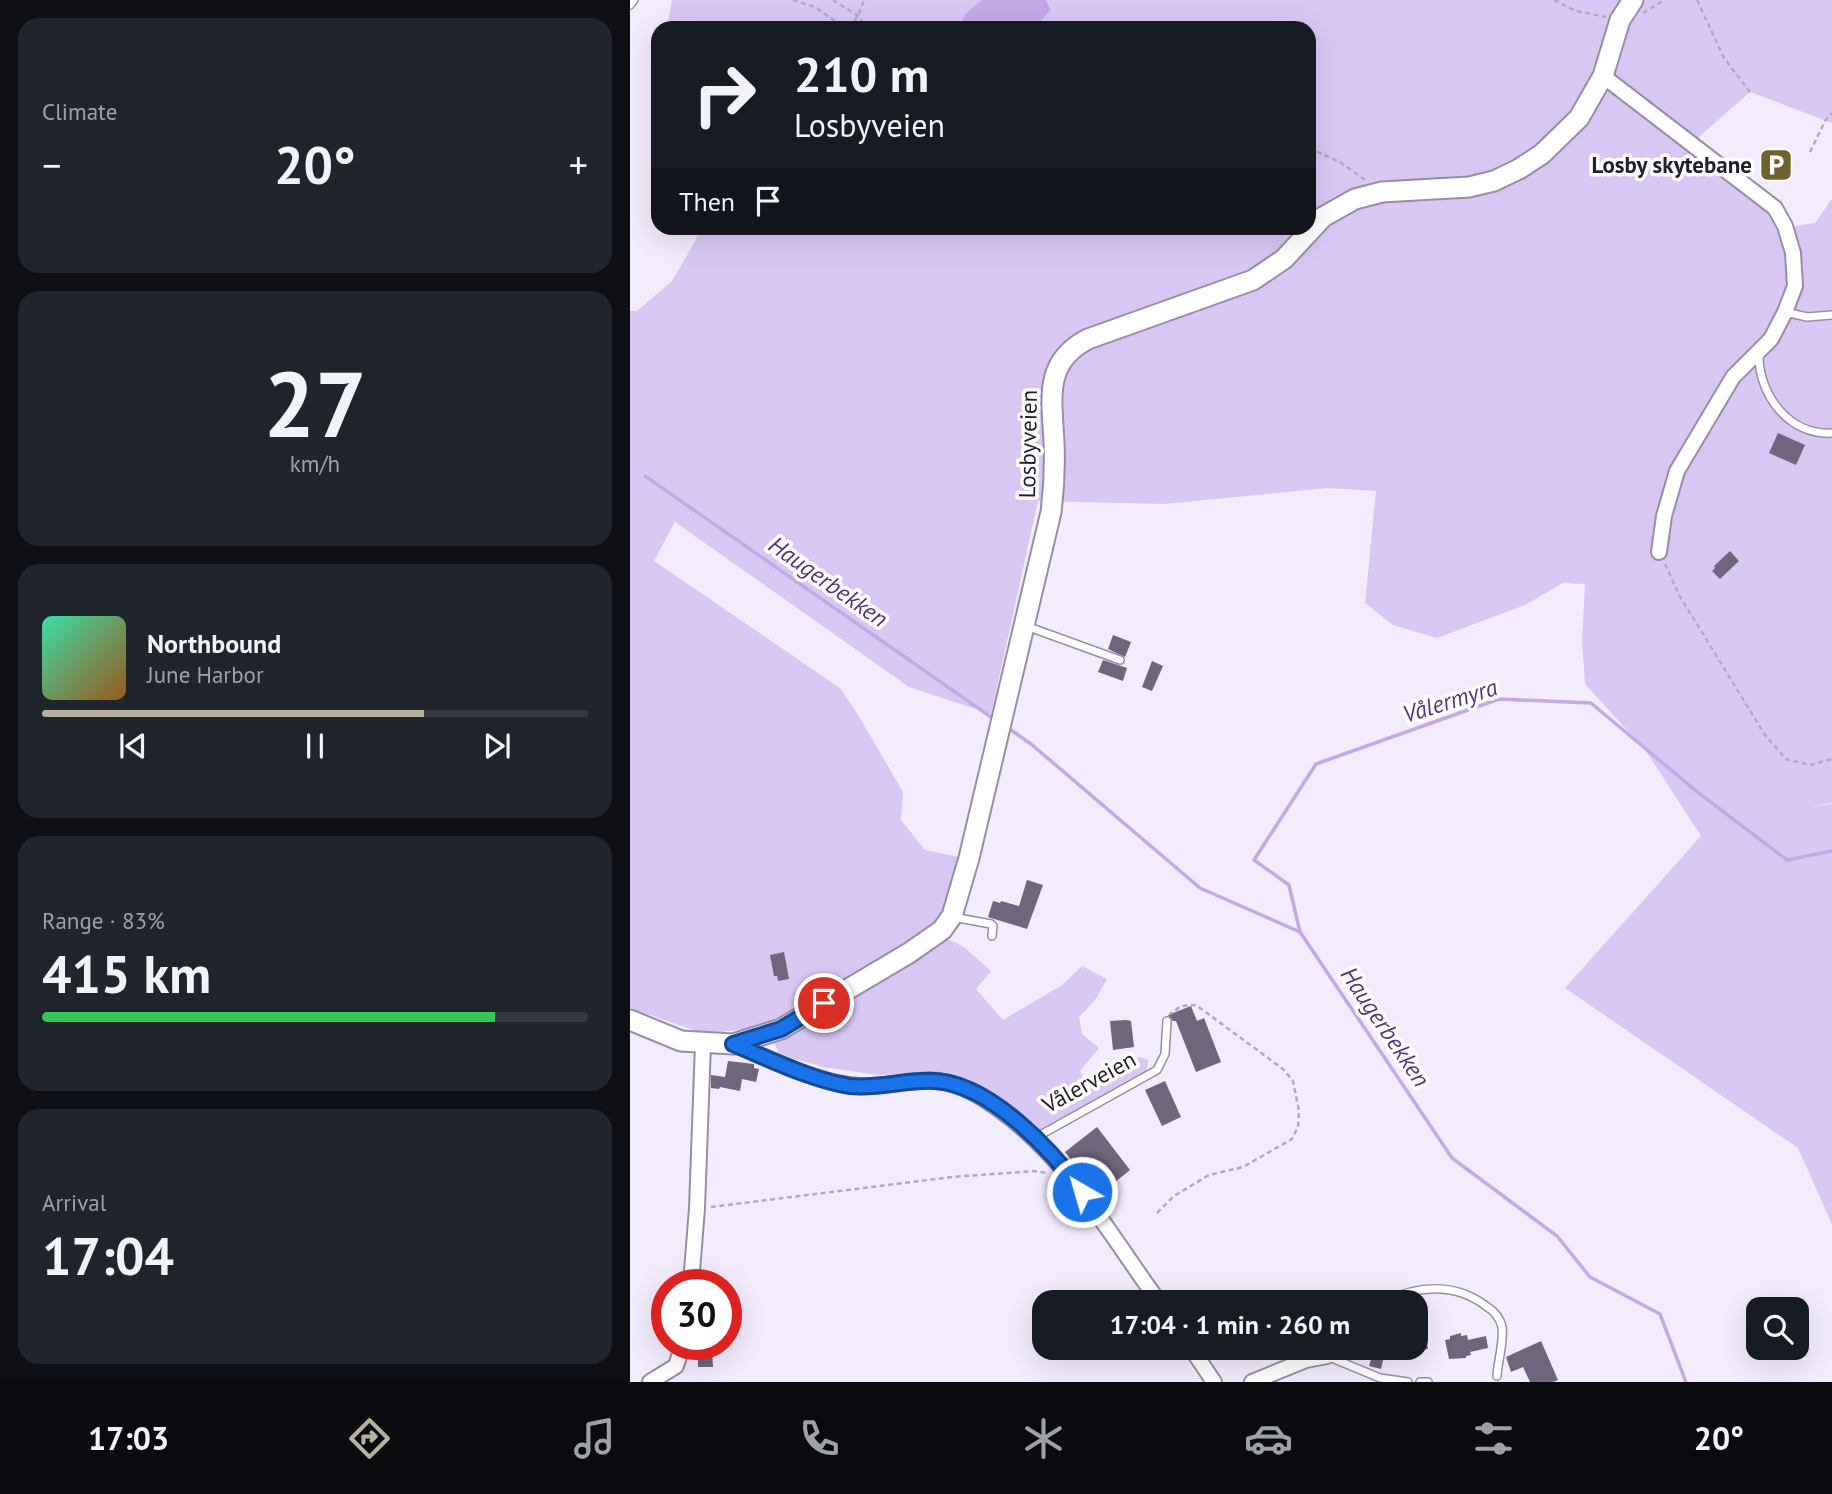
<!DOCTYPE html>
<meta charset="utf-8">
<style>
body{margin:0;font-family:"PT Sans",sans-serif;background:#20242c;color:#f1f3f6;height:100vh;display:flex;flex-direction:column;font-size:26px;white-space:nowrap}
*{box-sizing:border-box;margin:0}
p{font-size:23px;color:#9ea1a6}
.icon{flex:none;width:38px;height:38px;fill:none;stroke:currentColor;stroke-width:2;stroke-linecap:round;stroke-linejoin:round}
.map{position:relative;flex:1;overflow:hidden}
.side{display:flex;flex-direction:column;gap:18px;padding:18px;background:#0d0f14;width:630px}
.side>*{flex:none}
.banner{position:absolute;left:21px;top:21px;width:665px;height:214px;border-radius:21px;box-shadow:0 7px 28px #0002;background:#171b24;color:#f1f3f6;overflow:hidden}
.buttons{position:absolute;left:1116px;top:1297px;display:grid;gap:14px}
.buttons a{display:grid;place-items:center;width:63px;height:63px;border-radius:14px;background:#171b24;box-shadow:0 7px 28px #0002;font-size:35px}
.speed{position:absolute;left:21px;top:1269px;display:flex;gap:14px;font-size:35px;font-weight:700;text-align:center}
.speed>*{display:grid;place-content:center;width:91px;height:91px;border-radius:50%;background:#171b24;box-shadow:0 7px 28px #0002;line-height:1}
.speed .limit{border:10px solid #d22;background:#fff;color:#111}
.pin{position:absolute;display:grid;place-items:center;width:60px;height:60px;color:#fff;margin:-30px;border:4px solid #fff;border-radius:50%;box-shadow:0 2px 7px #0007}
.me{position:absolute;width:77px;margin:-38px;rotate:322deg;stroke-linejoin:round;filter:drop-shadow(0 0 5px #0008)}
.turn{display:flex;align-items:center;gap:24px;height:147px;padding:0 28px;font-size:32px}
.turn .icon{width:91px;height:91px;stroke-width:2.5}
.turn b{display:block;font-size:49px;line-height:60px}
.then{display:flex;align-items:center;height:66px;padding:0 28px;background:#0003;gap:14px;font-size:26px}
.big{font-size:52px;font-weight:800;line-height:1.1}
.side .tile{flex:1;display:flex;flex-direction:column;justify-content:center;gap:10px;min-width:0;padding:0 24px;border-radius:21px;background:#20242c}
.side .dial{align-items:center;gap:0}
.dial b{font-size:91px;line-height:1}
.song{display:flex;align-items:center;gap:21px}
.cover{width:84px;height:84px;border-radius:10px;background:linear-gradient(135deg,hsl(160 70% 55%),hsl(30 70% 35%))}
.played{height:7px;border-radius:4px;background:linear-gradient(90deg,#b6b19c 70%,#363941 70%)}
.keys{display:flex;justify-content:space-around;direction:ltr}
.heat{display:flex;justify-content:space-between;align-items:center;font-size:38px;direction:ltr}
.charge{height:10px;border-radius:5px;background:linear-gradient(90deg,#34c759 83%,#363941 0)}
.trip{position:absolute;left:402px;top:1290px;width:396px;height:70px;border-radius:21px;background:#171b24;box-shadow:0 7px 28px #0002;font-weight:800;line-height:70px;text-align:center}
.tabs{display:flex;height:112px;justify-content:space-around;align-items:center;background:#090b0e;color:#9ea1a6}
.tabs .icon{width:49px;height:49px}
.tabs .on{color:#b6b19c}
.tabs b{font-size:32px;color:#f1f3f6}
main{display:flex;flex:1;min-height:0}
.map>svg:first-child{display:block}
.green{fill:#d9c7f3}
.water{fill:#c4a8e6}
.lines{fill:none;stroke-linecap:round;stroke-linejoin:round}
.stream{stroke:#c4a8e6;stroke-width:3.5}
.building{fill:#6f657c}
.lane-casing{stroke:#978da5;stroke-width:10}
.street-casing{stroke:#978da5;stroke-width:18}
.secondary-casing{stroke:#978da5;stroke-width:23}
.path{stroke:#b0aab8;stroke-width:2.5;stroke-dasharray:5 3.5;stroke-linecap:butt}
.lane{stroke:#fff;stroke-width:7}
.street{stroke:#fff;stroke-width:14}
.secondary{stroke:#fff;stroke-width:19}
.route-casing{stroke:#114b97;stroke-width:18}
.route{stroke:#1a73e8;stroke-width:12}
.labels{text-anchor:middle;stroke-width:7;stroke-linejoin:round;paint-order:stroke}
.poi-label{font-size:23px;font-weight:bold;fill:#231e28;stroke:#fff;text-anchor:end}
.street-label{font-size:23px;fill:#231e28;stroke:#fff}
.water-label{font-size:24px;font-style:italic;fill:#58347d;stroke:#fff}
</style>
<main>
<section class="side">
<div class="tile"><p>Climate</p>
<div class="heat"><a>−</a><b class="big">20°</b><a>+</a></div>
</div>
<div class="tile dial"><b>27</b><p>km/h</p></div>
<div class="tile">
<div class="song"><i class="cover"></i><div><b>Northbound</b><p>June Harbor</p></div></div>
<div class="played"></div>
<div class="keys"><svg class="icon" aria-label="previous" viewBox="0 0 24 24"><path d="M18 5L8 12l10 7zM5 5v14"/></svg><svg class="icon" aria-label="pause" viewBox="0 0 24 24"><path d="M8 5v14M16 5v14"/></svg><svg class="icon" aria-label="next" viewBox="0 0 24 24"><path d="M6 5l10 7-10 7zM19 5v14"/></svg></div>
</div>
<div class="tile"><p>Range · 83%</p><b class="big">415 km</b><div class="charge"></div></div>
<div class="tile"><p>Arrival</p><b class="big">17:04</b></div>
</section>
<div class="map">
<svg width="1202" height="1382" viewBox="0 0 1202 1382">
<rect width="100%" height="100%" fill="#f3ecfd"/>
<path class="green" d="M 42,0 L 352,0 L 335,14 L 331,22 L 336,28 L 39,28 L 38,21 Z
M 416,0 L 999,0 L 1010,8 L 1016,0 L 1202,0 L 1202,123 L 1120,92 L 1062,143 L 1155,226 L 1144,229 L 1185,223 L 1202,199 L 1202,803 L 1180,807 L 1202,804 L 1202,1224 L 1168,1148 L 935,988 L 1071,836 L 1016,751 L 955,684 L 952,642 L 955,584 L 933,583 L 895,605 L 807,638 L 763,625 L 735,603 L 746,491 L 698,488 L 535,504 L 408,501 L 361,714 L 279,687 L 45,522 L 24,561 L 210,688 L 227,713 L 273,792 L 271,820 L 295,850 L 329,857 L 318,907 L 299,930 L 334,947 L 361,971 L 346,989 L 373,1020 L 432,985 L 452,966 L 477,979 L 466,999 L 449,1017 L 452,1034 L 469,1048 L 450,1071 L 454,1079 L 510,1057 L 519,1060 L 514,1078 L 409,1133 L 365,1099 L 314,1072 L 247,1075 L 193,1067 L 150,1055 L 135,1026 L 75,1034 L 0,1008 L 0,311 L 7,311 L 42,281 L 66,240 L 68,228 L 679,228 L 679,28 L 404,28 L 421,10 Z"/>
<path class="water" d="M 352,0 L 416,0 L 421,10 L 404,28 L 387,28 L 378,22 L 372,22 L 367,28 L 336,28 L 331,22 L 335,14 Z"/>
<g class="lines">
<path class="stream" d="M 15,476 L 361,717
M 381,730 L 401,744 L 570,888 L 670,932 L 822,1158 L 927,1236 L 960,1277 L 1030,1314 L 1056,1382
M 670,932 L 659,885 L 624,860 L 686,764 L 869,699 L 961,703 L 1066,791 L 1157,860 L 1202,851"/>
</g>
<path class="building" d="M 1148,433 L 1175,445 L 1166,465 L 1139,453 Z
M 1100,551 L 1109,561 L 1090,579 L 1082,571 L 1085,568 L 1084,566 Z
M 483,635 L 501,642 L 495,657 L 478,649 Z
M 473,660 L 497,668 L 493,681 L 468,672 Z
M 522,661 L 533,666 L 522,691 L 512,687 Z
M 397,880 L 413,885 L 397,929 L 358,917 L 363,901 L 370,903 L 371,901 L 389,906 Z
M 154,952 L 159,979 L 148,981 L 147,976 L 144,976 L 140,955 Z
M 561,1006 L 567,1021 L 574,1018 L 591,1062 L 566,1072 L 546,1021 L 543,1021 L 538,1015 Z
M 496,1020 L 501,1021 L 504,1047 L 483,1050 L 480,1021 Z
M 98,1061 L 124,1064 L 124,1068 L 129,1069 L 126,1082 L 112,1079 L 110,1091 L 90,1087 L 89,1089 L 81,1088 L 81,1075 L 95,1077 Z
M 535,1081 L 551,1117 L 532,1126 L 515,1090 Z
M 467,1127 L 500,1170 L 469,1195 L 435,1152 Z
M 831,1333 L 831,1336 L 837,1335 L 838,1340 L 856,1336 L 858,1348 L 840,1352 L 841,1355 L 836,1356 L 836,1358 L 819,1359 L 815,1340 L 820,1339 L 820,1336 Z
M 795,1334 L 798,1349 L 786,1351 L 786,1336 Z
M 911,1341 L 928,1380 L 923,1382 L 900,1382 L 893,1367 L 881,1372 L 876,1357 Z
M 68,1350 L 82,1350 L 83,1367 L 68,1367 Z
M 743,1353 L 754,1356 L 751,1369 L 739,1366 Z"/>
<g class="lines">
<defs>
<path id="lane" d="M 0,5 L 4,0
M 1155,312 L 1177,317 L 1202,315
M 1129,354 C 1128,395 1160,436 1202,433
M 396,626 L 490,660
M 323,917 L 361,924 L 363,926 L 362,936
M 405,1138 L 527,1070 L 535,1054 L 537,1021
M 753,1302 C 787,1286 824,1282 856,1306 C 864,1311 870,1317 872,1327 C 874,1342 868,1360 867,1376
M 707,1348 L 697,1356 L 750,1378 L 778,1382
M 790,1382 L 798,1382"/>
<path id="street" d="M 973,76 L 1145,208 L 1155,226 L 1163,253 L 1165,286 L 1155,312 L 1141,339 L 1103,377 L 1047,471 L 1034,516 L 1029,552
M 103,1044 C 141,1059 188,1084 229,1086 C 255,1088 282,1078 308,1081 C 332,1084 352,1097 370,1110 C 439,1160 480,1235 529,1302
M 61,1284 L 67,1208 L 73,1044
M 561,1348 L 584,1382
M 20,1382 L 46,1366 L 53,1344
M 622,1382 L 676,1360 L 697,1356"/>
<path id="secondary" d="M 0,1020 L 51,1041 L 103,1044 L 151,1029 L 279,953 L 312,930 L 322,916 L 339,858 L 421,512 C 424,489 425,466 424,442 C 422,399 413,362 458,339 L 623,280 L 654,259 L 693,217 L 725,199 L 752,192 L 839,187 L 864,181 L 889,169 L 912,154 L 949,118 L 973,76 L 990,20 L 1003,0"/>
</defs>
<use href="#lane" class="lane-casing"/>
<use href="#street" class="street-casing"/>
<use href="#secondary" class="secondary-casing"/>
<path class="path" d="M 163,0 L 185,7 L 215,28
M 203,0 L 228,16 L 237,28
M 924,0 L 946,11 L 976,17
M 1067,0 L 1094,58 L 1120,92
M 1013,13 L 1034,0
M 219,28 L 228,16 L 234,0
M 679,148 L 710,162 L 735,180
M 1180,152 L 1195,121 L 1202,113
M 1035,564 L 1049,595 L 1135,735 L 1156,759 L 1180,765 L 1202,759
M 81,1207 L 322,1177 L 404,1171 L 418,1173
M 527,1213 L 544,1196 L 579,1175 L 613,1167 L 662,1139 L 668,1127 L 669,1111 L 663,1081 L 653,1069 L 566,1005 L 551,1006 L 540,1014"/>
<use href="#lane" class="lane"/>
<use href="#street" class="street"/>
<use href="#secondary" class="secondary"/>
</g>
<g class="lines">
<defs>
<path id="route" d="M 194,1003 L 151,1029 L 103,1044 C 137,1058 184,1081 220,1086 C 249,1089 277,1079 305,1081 C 360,1084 422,1150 452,1192"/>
</defs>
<use href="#route" class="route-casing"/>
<use href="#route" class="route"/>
</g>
<defs>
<symbol id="parking-square" viewBox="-11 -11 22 22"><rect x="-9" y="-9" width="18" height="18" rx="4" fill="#6e612e" stroke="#fff"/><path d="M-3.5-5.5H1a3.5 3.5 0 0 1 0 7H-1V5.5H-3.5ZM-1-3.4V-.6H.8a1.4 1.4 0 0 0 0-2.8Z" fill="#fff"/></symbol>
</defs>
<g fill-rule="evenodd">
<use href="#parking-square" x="1127" y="146" width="38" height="38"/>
</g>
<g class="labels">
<g class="poi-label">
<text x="1122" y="173">Losby skytebane</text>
</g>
<g class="street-label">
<text transform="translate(398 444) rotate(-89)" y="8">Losbyveien</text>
<text transform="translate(459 1082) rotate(-29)" y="8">Vålerveien</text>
</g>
<g class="water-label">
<text transform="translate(198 582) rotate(35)" y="8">Haugerbekken</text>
<text transform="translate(820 701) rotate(-17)" y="8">Vålermyra</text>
<text transform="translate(755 1027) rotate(56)" y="8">Haugerbekken</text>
</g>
</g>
</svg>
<div class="buttons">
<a><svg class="icon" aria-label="search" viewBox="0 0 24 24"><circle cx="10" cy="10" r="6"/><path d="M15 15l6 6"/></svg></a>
</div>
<div class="speed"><div class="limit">30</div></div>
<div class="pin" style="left:194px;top:1003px;background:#d93025"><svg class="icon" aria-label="arrive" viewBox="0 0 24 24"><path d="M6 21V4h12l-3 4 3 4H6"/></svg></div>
<svg class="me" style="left:452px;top:1192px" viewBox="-20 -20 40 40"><circle r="17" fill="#1a73e8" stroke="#fff" stroke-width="3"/><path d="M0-11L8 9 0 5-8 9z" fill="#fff"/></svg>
<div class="trip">17:04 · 1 min · 260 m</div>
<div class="banner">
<div class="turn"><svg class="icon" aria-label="right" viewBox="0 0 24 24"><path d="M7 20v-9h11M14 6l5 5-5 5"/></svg><div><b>210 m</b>Losbyveien</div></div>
<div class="then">Then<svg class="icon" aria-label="arrive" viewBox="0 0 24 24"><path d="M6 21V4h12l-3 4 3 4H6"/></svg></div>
</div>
</div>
</main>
<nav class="tabs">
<b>17:03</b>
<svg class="icon on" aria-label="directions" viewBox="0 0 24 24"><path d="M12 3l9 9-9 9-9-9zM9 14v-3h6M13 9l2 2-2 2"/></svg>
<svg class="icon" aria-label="music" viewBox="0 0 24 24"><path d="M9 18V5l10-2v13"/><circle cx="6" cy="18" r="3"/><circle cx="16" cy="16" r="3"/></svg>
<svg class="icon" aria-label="phone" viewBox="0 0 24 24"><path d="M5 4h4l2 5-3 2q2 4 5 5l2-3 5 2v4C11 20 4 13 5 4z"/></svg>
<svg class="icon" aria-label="climate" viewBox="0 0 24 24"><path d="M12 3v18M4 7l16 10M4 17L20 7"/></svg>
<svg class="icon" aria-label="car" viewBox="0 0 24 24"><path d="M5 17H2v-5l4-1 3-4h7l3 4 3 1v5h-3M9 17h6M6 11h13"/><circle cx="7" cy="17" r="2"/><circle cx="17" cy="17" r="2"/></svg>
<svg class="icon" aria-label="filters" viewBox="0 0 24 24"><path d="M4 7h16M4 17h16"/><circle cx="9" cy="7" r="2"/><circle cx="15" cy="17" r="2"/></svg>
<b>20°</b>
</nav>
